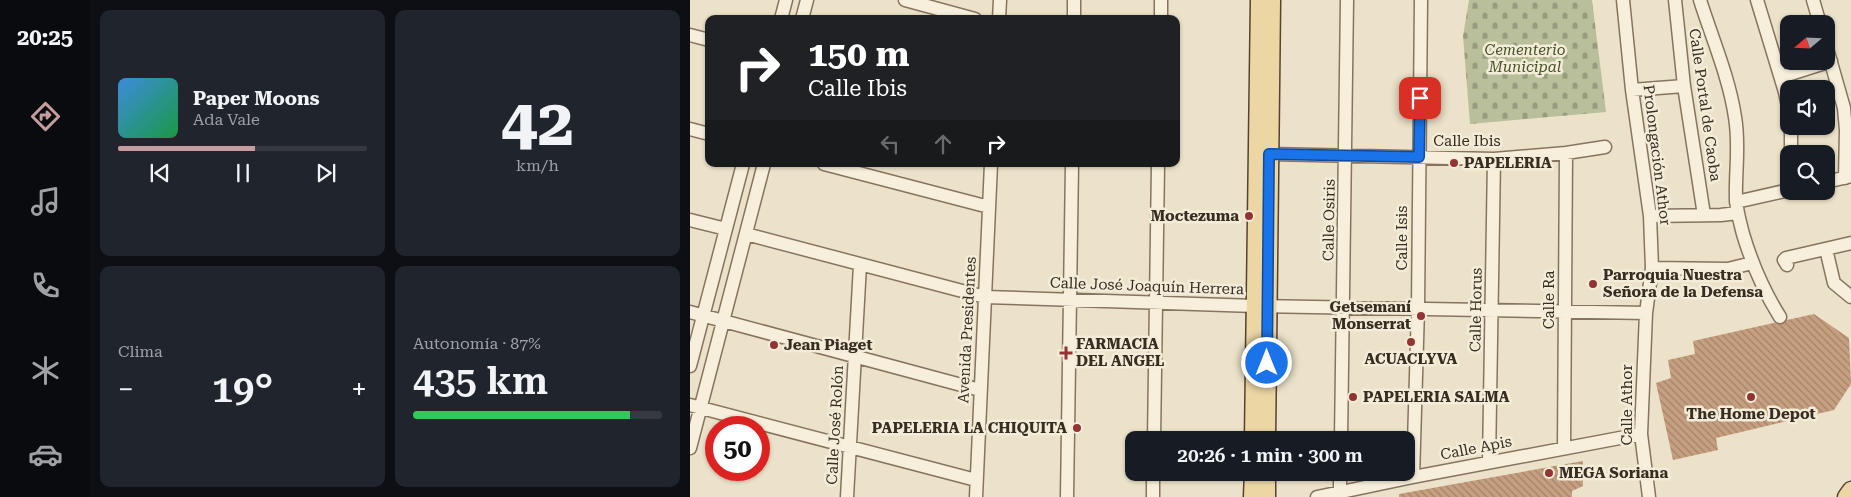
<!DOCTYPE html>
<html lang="es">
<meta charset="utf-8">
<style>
body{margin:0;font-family:"Roboto Serif",serif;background:#20242c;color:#f1f3f6;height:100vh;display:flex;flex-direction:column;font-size:19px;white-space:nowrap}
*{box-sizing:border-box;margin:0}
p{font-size:16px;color:#9ea1a6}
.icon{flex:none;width:28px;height:28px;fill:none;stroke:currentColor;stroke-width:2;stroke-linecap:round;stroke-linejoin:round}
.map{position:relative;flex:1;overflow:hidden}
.sheet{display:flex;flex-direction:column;gap:10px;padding:10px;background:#0d0f14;width:600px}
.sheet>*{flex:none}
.hud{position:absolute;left:15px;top:15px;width:475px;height:152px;border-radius:10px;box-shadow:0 1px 4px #0004;background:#202124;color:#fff;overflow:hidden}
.needle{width:32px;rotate:251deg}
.fabs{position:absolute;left:1090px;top:15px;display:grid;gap:10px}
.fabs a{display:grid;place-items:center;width:55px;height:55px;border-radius:10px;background:#171b24;box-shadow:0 1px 4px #0004;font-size:25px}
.speed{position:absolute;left:15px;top:416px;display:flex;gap:10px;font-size:25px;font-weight:700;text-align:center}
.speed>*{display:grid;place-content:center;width:65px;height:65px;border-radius:50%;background:#171b24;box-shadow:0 1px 4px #0004;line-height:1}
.speed .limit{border:8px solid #d22;background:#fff;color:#111}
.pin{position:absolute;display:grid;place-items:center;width:42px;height:42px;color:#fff;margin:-21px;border-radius:10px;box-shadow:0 2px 8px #0006}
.me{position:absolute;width:55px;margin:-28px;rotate:0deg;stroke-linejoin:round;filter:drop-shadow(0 0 4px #0008)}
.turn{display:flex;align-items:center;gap:18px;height:105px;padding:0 20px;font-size:22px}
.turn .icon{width:65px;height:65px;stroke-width:2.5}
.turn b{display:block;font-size:35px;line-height:42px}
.lanes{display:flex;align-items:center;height:48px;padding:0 20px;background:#0003;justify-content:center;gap:25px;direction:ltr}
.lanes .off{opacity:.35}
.big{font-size:38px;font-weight:600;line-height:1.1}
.sheet .card{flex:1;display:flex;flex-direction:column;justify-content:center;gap:8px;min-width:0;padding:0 18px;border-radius:10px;background:#20242c}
.sheet .dial{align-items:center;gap:0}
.dial b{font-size:65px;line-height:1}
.song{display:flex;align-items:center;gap:15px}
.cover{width:60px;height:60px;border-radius:8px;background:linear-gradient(135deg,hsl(210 70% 55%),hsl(140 70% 35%))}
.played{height:5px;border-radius:2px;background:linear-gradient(90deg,#c69d9e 55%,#363941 55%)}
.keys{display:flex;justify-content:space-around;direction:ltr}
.heat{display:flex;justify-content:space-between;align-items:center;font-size:28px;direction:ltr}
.charge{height:8px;border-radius:4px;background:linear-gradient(90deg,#34c759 87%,#363941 0)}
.sheet .tiles{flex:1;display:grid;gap:10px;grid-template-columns:repeat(2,1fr)}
.trip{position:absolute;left:435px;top:431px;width:290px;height:50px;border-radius:10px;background:#171b24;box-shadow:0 1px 4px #0004;font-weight:600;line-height:50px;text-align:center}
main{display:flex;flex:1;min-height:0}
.tab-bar{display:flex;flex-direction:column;width:90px;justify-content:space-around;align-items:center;background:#090b0e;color:#9ea1a6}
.tab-bar .icon{width:35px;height:35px}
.tab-bar .selected{color:#c69d9e}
.tab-bar b{font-size:22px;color:#f1f3f6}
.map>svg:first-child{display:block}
.cemetery{fill:url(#cemetery-stones)}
.building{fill:url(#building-back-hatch)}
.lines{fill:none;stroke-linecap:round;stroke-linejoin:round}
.minor-casing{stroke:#86745f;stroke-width:15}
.major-casing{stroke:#554332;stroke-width:19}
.minor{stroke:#f7efdb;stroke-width:12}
.major{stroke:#ebd6a4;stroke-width:16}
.route-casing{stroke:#114b97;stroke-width:12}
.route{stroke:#1a73e8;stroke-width:9}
.poi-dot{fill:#913433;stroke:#f3ecd8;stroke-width:2}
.labels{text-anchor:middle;stroke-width:5;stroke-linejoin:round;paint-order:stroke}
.park-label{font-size:15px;font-style:italic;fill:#475329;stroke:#f3ecd8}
.street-label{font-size:15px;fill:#382d21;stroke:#f3ecd8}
.poi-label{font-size:15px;font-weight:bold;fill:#382d21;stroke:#f3ecd8;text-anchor:start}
</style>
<main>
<nav class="tab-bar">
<b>20:25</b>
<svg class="icon selected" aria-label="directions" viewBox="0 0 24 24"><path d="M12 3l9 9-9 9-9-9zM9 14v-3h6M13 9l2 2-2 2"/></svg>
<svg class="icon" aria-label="music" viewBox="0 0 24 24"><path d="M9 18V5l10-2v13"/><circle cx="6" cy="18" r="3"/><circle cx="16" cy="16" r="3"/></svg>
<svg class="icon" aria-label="phone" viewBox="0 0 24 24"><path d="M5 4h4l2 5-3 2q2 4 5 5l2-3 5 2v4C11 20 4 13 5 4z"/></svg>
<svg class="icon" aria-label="climate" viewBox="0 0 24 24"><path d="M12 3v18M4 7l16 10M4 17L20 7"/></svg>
<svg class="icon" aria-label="car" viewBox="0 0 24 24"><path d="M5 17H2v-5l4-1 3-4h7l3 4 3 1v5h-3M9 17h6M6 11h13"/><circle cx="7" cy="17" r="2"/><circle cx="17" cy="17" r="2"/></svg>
</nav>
<section class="sheet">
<div class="tiles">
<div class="card">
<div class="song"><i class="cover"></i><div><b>Paper Moons</b><p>Ada Vale</p></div></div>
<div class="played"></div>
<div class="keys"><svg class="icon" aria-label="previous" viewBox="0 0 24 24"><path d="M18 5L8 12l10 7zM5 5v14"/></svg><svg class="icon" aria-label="pause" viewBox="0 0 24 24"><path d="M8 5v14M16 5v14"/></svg><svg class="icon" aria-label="next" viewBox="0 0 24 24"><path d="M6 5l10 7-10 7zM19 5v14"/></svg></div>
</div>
<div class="card dial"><b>42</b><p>km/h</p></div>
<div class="card"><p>Clima</p>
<div class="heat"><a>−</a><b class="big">19°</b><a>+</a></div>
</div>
<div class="card"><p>Autonomía · 87%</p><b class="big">435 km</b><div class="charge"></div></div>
</div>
</section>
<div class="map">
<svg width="1161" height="497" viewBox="0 0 1161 497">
<defs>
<pattern id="cemetery-stones" width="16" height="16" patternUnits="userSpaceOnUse" patternTransform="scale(1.25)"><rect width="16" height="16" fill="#babf9b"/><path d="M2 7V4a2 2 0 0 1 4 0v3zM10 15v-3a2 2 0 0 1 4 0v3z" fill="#989c7e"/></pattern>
<pattern id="building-back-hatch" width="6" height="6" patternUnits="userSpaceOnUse" patternTransform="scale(1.25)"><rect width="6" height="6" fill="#c69f81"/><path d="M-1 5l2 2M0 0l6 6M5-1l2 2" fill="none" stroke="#a28269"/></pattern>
</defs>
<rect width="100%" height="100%" fill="#ebe2c9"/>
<path class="cemetery" d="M 779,0 L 902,0 L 916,112 L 780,124 L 773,36 Z"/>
<path class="building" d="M 1124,314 L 1159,338 L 1161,384 L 1144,410 L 1026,438 L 1028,450 L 983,460 L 966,383 L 981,378 L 978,360 L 1005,354 L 1003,341 Z
M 893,461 L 893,486 L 882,491 L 882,497 L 709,497 L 709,494 Z"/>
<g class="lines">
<defs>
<path id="minor" d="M 215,0 L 285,19
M 933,0 L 942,90 L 960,216 L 962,268 L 956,313 L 951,434 L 959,497
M 985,0 L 994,86 L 1014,215
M 1010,0 C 1022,38 1039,77 1045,117 C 1050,146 1045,171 1046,200 C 1047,212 1050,222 1053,234 C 1062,264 1073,290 1090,317
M 1067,0 L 1095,92 L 1099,111
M 1123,0 L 1130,24
M 91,19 L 96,0
M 112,19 L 117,0
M 309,19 L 310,0
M 384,19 L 384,0
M 471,19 L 471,0
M 0,35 L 19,40
M 1136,45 L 1154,108 L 1156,130 L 1155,178
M 1091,77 L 1141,61
M 942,90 L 994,86
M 1101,126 L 1101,154
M 0,129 L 19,134
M 579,154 L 804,159 L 876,153 L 915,147
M 134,164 L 299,207
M 1136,182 L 1161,176
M 1046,202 L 1099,190
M 960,216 L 1031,215 L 1047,213
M 0,220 L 36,229
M 56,234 L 295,297 L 565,306 L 956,313
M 1136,249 L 1144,283 L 1161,297
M 1097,265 L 1094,260 L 1096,258 L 1161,243
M 962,268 L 1038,269 L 1062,263
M 0,312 L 290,390
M 0,366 L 53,164
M 0,405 L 286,480
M 464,440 L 468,164
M 651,440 L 657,0
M 874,447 L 876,153
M 0,448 L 74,164
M 799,462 L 804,159
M 723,477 L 728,308 L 731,0
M 650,492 L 650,472
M 157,497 L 170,265
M 286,497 L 301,164
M 377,497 L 382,164
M 463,497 L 463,472
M 627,497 L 723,477 L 951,434"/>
<path id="major" d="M 563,440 L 569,0
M 577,440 L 582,0
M 562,497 L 563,472
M 577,497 L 577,472
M 1156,497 L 1161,490"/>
</defs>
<use href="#minor" class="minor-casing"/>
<use href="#major" class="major-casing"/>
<use href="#minor" class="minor"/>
<use href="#major" class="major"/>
</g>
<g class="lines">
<defs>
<path id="route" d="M 577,363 L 579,154 L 729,157 L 730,98"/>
</defs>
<use href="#route" class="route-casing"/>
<use href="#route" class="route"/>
</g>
<g class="poi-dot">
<circle cx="764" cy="163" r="5"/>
<circle cx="559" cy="216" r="5"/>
<circle cx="903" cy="284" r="5"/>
<circle cx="731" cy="316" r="5"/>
<circle cx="721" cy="342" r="5"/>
<circle cx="84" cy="345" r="5"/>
<path d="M373.5 345.5h5v5h5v5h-5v5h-5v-5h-5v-5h5z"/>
<circle cx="663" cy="397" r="5"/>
<circle cx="1061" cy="397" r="5"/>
<circle cx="387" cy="428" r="5"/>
<circle cx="859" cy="473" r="5"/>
</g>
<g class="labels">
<g class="park-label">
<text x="835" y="55">Cementerio<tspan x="835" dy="17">Municipal</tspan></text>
</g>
<g class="street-label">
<text transform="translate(1015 105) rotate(82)" y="5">Calle Portal de Caoba</text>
<text x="777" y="146">Calle Ibis</text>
<text transform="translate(967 155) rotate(83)" y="5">Prolongación Athor</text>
<text transform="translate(639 220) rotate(-89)" y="5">Calle Osiris</text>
<text transform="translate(712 238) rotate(-90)" y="5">Calle Isis</text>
<text transform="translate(457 286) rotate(2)" y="5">Calle José Joaquín Herrera</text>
<text transform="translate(859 300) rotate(-90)" y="5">Calle Ra</text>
<text transform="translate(786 310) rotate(-89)" y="5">Calle Horus</text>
<text transform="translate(277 330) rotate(-87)" y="5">Avenida Presidentes</text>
<text transform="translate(937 405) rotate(-90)" y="5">Calle Athor</text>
<text transform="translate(145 425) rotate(-87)" y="5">Calle José Rolón</text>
<text transform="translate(786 448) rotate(-11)" y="5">Calle Apis</text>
</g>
<g class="poi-label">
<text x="774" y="168">PAPELERIA</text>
<text x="549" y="221" text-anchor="end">Moctezuma</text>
<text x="913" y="280">Parroquia Nuestra<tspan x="913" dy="17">Señora de la Defensa</tspan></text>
<text x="721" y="312" text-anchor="end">Getsemaní<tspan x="721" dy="17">Monserrat</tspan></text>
<text x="386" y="349">FARMACIA<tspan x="386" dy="17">DEL ANGEL</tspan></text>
<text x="94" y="350">Jean Piaget</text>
<text x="721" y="364" text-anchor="middle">ACUACLYVA</text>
<text x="673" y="402">PAPELERIA SALMA</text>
<text x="1061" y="419" text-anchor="middle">The Home Depot</text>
<text x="377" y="433" text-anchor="end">PAPELERIA LA CHIQUITA</text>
<text x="869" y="478">MEGA Soriana</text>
</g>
</g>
</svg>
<div class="fabs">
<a><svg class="needle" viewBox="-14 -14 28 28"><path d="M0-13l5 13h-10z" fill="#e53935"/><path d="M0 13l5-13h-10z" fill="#9ea1a6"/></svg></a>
<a><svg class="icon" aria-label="sound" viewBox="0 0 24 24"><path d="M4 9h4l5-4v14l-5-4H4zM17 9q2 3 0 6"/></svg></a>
<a><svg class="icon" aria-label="search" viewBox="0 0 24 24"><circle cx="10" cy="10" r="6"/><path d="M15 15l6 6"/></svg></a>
</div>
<div class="speed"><div class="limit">50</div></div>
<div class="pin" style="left:730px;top:98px;background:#d93025"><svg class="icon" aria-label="arrive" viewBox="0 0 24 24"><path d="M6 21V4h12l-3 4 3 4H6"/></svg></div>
<svg class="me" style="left:577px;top:363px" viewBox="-20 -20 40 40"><circle r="17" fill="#1a73e8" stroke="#fff" stroke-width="3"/><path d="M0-11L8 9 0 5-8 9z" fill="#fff"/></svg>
<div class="trip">20:26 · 1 min · 300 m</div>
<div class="hud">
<div class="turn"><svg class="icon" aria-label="right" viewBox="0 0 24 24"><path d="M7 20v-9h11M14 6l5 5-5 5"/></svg><div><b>150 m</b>Calle Ibis</div></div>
<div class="lanes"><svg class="icon off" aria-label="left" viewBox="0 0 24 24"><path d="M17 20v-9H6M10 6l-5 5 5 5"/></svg><svg class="icon off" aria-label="ahead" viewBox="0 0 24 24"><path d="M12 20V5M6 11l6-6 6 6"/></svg><svg class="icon" aria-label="right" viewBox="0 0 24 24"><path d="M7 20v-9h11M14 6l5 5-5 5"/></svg></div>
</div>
</div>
</main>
